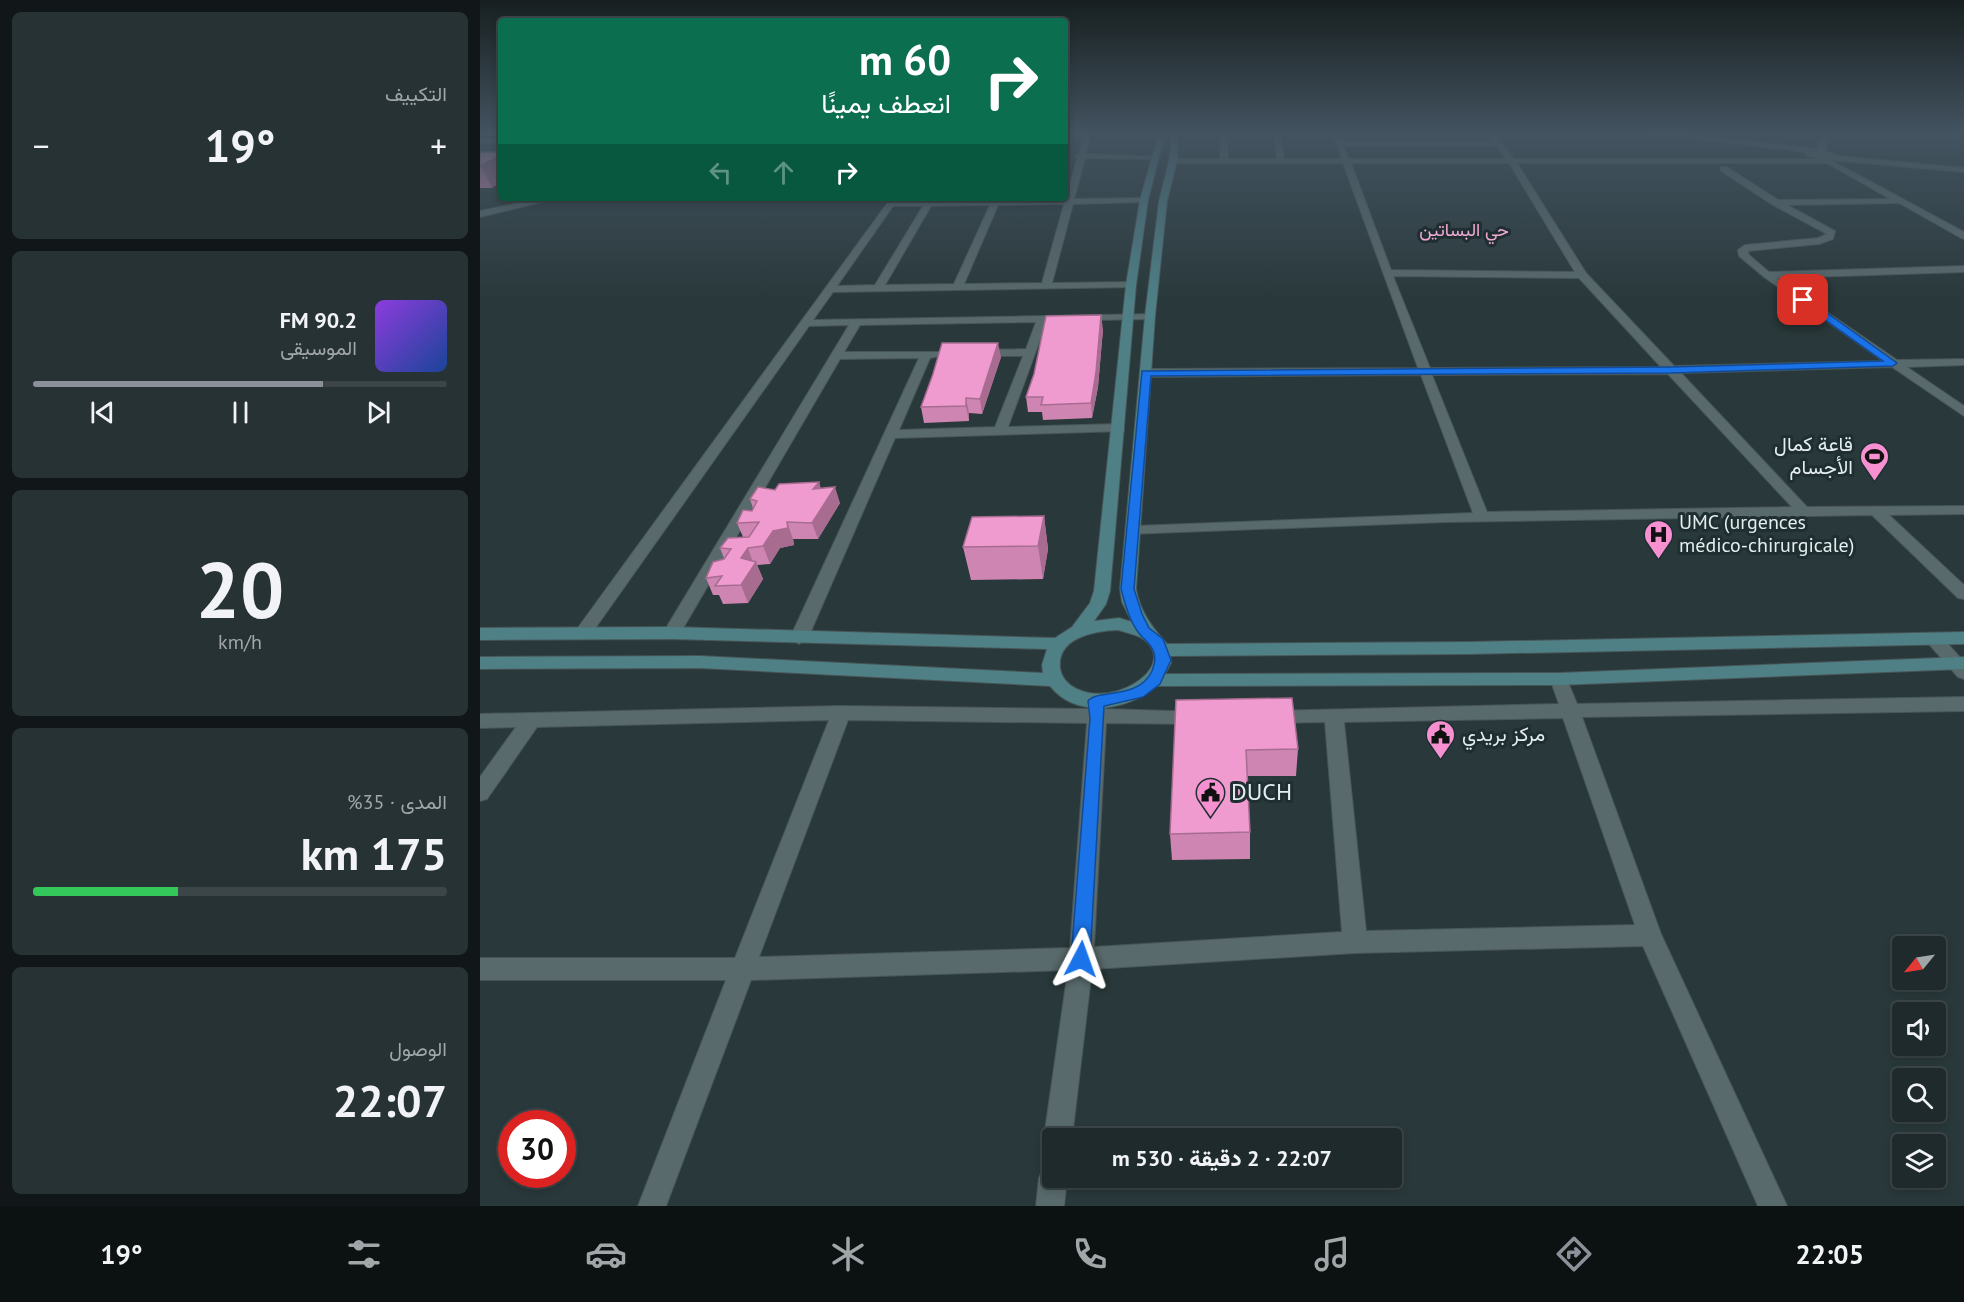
<!DOCTYPE html>
<html lang="ar">
<meta charset="utf-8">
<style>
body{margin:0;font-family:"PT Sans",Vazirmatn,sans-serif;background:#273234;color:#f1f3f6;direction:rtl;height:100vh;display:flex;flex-direction:column;font-size:22px;white-space:nowrap}
*{box-sizing:border-box;margin:0}
p{font-size:20px;color:#a1a7a9}
.icon{flex:none;width:33px;height:33px;fill:none;stroke:currentColor;stroke-width:2;stroke-linecap:round;stroke-linejoin:round}
.map{position:relative;flex:1;overflow:hidden;direction:ltr}
.side{display:flex;flex-direction:column;gap:12px;padding:12px;background:#111718;width:480px}
.side>*{flex:none}
.guide{position:absolute;left:18px;top:18px;width:570px;height:183px;border-radius:6px;box-shadow:0 3px 9px #0003,0 0 0 2px #3c4648;direction:rtl;background:#0b6e4f;color:#fff;overflow:hidden}
.needle{width:39px;rotate:240deg}
.controls{position:absolute;left:1412px;top:936px;display:grid;gap:12px}
.controls a{display:grid;place-items:center;width:54px;height:54px;border-radius:6px;background:#1f2a2c;box-shadow:0 3px 9px #0003,0 0 0 2px #3c4648;font-size:30px}
.speed{position:absolute;left:18px;top:1110px;display:flex;gap:12px;font-size:30px;font-weight:700;text-align:center}
.speed>*{display:grid;place-content:center;width:78px;height:78px;border-radius:50%;background:#1f2a2c;box-shadow:0 3px 9px #0003,0 0 0 2px #3c4648;line-height:1}
.speed .limit{border:9px solid #d22;background:#fff;color:#111}
.pin{position:absolute;display:grid;place-items:center;width:51px;height:51px;color:#fff;margin:-26px;border-radius:12px;box-shadow:0 3px 9px #0006}
.me{position:absolute;width:66px;margin:-33px;rotate:4deg;stroke-linejoin:round;filter:drop-shadow(0 0 4px #0008)}
.turn{display:flex;align-items:center;gap:21px;height:126px;padding:0 18px;font-size:27px}
.turn .icon{width:78px;height:78px;stroke-width:2.5}
.turn b{display:block;font-size:42px;line-height:51px}
.lanes{display:flex;align-items:center;height:57px;padding:0 18px;background:#0003;justify-content:center;gap:30px;direction:ltr}
.lanes .off{opacity:.35}
.big{font-size:45px;font-weight:800;line-height:1.1}
.side .card{flex:1;display:flex;flex-direction:column;justify-content:center;gap:9px;min-width:0;padding:0 21px;border-radius:9px;background:#273234}
.side .dial{align-items:center;gap:0}
.dial b{font-size:78px;line-height:1}
.song{display:flex;align-items:center;gap:18px}
.cover{width:72px;height:72px;border-radius:9px;background:linear-gradient(135deg,hsl(270 70% 55%),hsl(220 70% 35%))}
.played{height:6px;border-radius:3px;background:linear-gradient(90deg,#8c9099 70%,#3c4648 70%)}
.keys{display:flex;justify-content:space-around;direction:ltr}
.heat{display:flex;justify-content:space-between;align-items:center;font-size:33px;direction:ltr}
.charge{height:9px;border-radius:4px;background:linear-gradient(90deg,#34c759 35%,#3c4648 0)}
.trip{position:absolute;left:562px;top:1128px;width:360px;height:60px;border-radius:6px;background:#1f2a2c;box-shadow:0 3px 9px #0003,0 0 0 2px #3c4648;font-weight:800;line-height:60px;text-align:center;direction:rtl}
.tabs{display:flex;height:96px;justify-content:space-around;align-items:center;background:#0c1112;color:#a1a7a9}
.tabs .icon{width:42px;height:42px}
.tabs .selected{color:#8c9099}
.tabs b{font-size:27px;color:#f1f3f6}
main{display:flex;flex:1;min-height:0}
.map>svg:first-child{display:block}
.lines{fill:none;stroke-linecap:round;stroke-linejoin:round}
.minor-casing{stroke:#485557;stroke-width:2}
.tertiary-casing{stroke:#485557;stroke-width:2}
.secondary-casing{stroke:#485557;stroke-width:2}
.minor{fill:#596a6c;fill-rule:evenodd}
.tertiary{fill:#596a6c;fill-rule:evenodd}
.secondary{fill:#4e8086;fill-rule:evenodd}
.wall{fill:#ce85b2}
.shaded-wall{fill:#a86c91}
.building{fill:#f09bcf;stroke:#a86c91;stroke-width:1.5}
.route{fill:#1a73e8;stroke:#114b97;stroke-width:1.5}
.labels{text-anchor:middle;stroke-width:6;stroke-linejoin:round;paint-order:stroke}
.far-neighbourhood-label{font-size:18px;fill:#f2aad5;stroke:#1f2e30}
.poi-label{font-size:20px;fill:#e4edef;stroke:#1f2e30;text-anchor:start}
.near-poi-label{font-size:24px;fill:#e4edef;stroke:#1f2e30;text-anchor:start}
</style>
<main>
<div class="map">
<svg width="1484" height="1206" viewBox="0 0 1484 1206">
<rect width="100%" height="100%" fill="#29383a"/>
<g class="lines">
<defs>
<path id="minor" d="M 611,133 L 606,154 L 680,157 L 676,159 L 605,158 L 594,199 L 664,198 L 668,200 L 664,202 L 593,204 L 572,283 L 651,282 L 656,285 L 655,287 L 353,292 L 333,320 L 674,314 L 674,318 L 670,319 L 567,321 L 528,427 L 639,424 L 644,425 L 644,431 L 415,438 L 328,638 L 319,644 L 310,638 L 439,358 L 360,359 L 198,637 L 186,637 L 183,633 L 369,325 L 329,326 L 109,637 L 97,637 L 94,633 L 97,629 L 411,198 L 419,198 L 417,201 L 586,199 L 597,158 L 595,156 L 599,154 L 603,138 L 585,138 L 585,134 ZM 584,204 L 562,283 L 484,284 L 518,205 ZM 510,205 L 474,284 L 405,285 L 451,206 ZM 413,206 L 443,206 L 395,285 L 357,286 ZM 556,322 L 546,349 L 497,350 L 491,353 L 497,356 L 543,356 L 515,427 L 419,430 L 450,358 L 460,356 L 460,352 L 364,352 L 380,325 Z
M 741,133 L 747,133 L 748,159 L 797,159 L 794,133 L 800,133 L 804,159 L 862,159 L 853,133 L 859,133 L 863,142 L 1013,142 L 1007,133 L 1013,133 L 1034,159 L 1340,159 L 1343,156 L 1484,232 L 1484,239 L 1481,238 L 1419,203 L 1307,205 L 1355,231 L 1353,239 L 1339,244 L 1268,251 L 1269,255 L 1289,272 L 1484,266 L 1484,272 L 1297,278 L 1417,360 L 1484,359 L 1484,365 L 1427,367 L 1484,406 L 1484,416 L 1412,367 L 1201,373 L 1327,507 L 1484,506 L 1484,514 L 1409,515 L 1484,585 L 1484,599 L 1478,598 L 1392,515 L 965,522 L 649,534 L 646,531 L 649,528 L 654,526 L 993,513 L 941,375 L 666,377 L 660,373 L 666,369 L 938,368 L 863,163 L 693,163 L 689,161 L 693,159 L 740,159 ZM 864,146 L 1017,146 L 1026,159 L 869,159 ZM 871,163 L 1029,163 L 1095,272 L 911,270 ZM 1037,163 L 1347,163 L 1410,199 L 1298,200 L 1247,167 L 1241,167 L 1241,171 L 1293,205 L 1347,234 L 1338,238 L 1265,245 L 1258,250 L 1259,256 L 1284,277 L 1403,361 L 1194,366 L 1106,273 ZM 913,276 L 1099,278 L 1181,367 L 950,368 ZM 1188,374 L 1312,507 L 1007,512 L 952,375 Z
M 1345,133 L 1351,133 L 1346,141 L 1346,151 L 1342,153 L 1338,151 L 1338,141 Z
M 0,139 L 21,139 L 21,143 L 0,143 Z
M 63,198 L 79,198 L 0,217 L 0,211 Z
M 1454,633 L 1460,635 L 1484,662 L 1484,679 L 1478,677 L 1448,643 L 1445,639 L 1448,635 Z
M 1079,673 L 1085,675 L 1097,704 L 1484,697 L 1484,711 L 1102,717 L 1181,934 L 1307,1206 L 1278,1206 L 1163,946 L 875,953 L 612,969 L 592,1138 L 573,1138 L 573,1150 L 568,1148 L 564,1138 L 588,970 L 271,980 L 186,1206 L 158,1206 L 246,980 L 0,980 L 0,958 L 255,958 L 349,720 L 57,727 L 7,799 L 0,801 L 0,777 L 36,727 L 0,728 L 0,714 L 361,706 L 608,709 L 610,704 L 624,704 L 626,709 L 723,712 L 725,717 L 723,722 L 716,724 L 626,723 L 614,947 L 862,932 L 845,722 L 793,723 L 786,721 L 784,716 L 786,711 L 1079,704 L 1070,679 L 1073,675 ZM 1083,718 L 1155,925 L 886,931 L 864,722 ZM 368,720 L 607,723 L 590,948 L 279,957 Z
M 573,1164 L 573,1178 L 587,1178 L 584,1206 L 556,1206 L 559,1178 L 563,1168 Z"/>
<path id="tertiary" d="M 1148,133 L 1198,133 L 1345,150 L 1359,156 L 1484,168 L 1484,172 L 1339,159 L 1325,155 L 1325,152 L 1198,137 L 1195,140 Z"/>
<path id="secondary" d="M 679,133 L 685,133 L 668,200 L 656,285 L 630,591 L 626,604 L 614,621 L 639,618 L 652,622 L 642,602 L 640,589 L 665,316 L 679,201 L 689,161 L 692,133 L 698,133 L 697,161 L 687,201 L 675,316 L 656,589 C 660,612 672,627 687,644 L 989,642 L 1484,632 L 1484,644 L 989,654 L 690,656 L 691,663 L 685,674 L 1079,673 L 1484,657 L 1484,669 L 1079,685 L 676,686 C 648,711 596,719 570,686 L 220,668 L 0,669 L 0,657 L 220,656 L 563,673 L 562,665 L 567,649 L 192,639 L 0,640 L 0,628 L 192,627 L 575,638 L 592,627 L 610,603 L 614,591 L 646,285 L 660,200 ZM 638,630 C 645,632 653,634 660,637 C 703,662 638,709 597,689 C 588,685 581,677 580,668 C 577,637 615,631 638,630 Z"/>
</defs>
<use href="#minor" class="minor-casing"/>
<use href="#tertiary" class="tertiary-casing"/>
<use href="#secondary" class="secondary-casing"/>
<use href="#minor" class="minor"/>
<use href="#tertiary" class="tertiary"/>
<use href="#secondary" class="secondary"/>
</g>
<path class="wall" d="M 5,133 L 21,133 L 21,136 L 6,136 Z
M 0,153 L 12,188 L 0,188 Z
M 623,329 L 618,387 L 612,418 L 563,420 L 562,412 L 548,412 L 546,397 Z
M 521,357 L 502,414 L 489,413 L 489,421 L 444,423 L 441,407 Z
M 339,482 L 340,488 L 360,503 L 338,539 L 313,539 L 314,545 L 300,548 L 290,564 L 277,565 L 283,579 L 268,603 L 243,604 L 239,595 L 233,595 L 226,578 L 244,558 L 240,548 L 263,537 L 257,523 L 272,511 L 273,508 L 270,499 L 295,490 Z
M 564,516 L 568,549 L 563,579 L 491,580 L 483,547 Z
M 696,700 L 818,749 L 816,776 L 767,776 L 770,832 L 770,859 L 692,860 L 690,834 Z"/>
<path class="shaded-wall" d="M 21,155 L 21,182 L 12,188 L 1,166 Z
M 621,315 L 623,329 L 618,387 L 612,418 L 611,403 Z
M 518,343 L 521,357 L 502,414 L 500,399 Z
M 486,398 L 489,413 L 489,421 L 486,406 Z
M 339,482 L 344,499 L 333,489 Z
M 355,487 L 360,503 L 338,539 L 332,523 Z
M 564,516 L 568,549 L 563,579 L 558,546 Z
M 307,522 L 313,539 L 314,545 L 300,548 L 290,564 L 283,546 L 293,531 Z
M 268,548 L 274,565 L 276,562 L 283,579 L 268,603 L 261,585 L 261,558 Z"/>
<path class="building" d="M 1,152 L 21,152 L 21,155 L 0,166 L 0,153 Z
M 621,315 L 616,372 L 611,403 L 561,405 L 563,397 L 546,397 L 554,374 L 566,316 Z
M 462,343 L 518,343 L 500,399 L 486,398 L 486,406 L 441,407 L 453,374 Z
M 339,482 L 333,489 L 355,487 L 332,523 L 307,522 L 308,528 L 293,531 L 283,546 L 268,548 L 261,558 L 276,562 L 261,585 L 235,586 L 242,576 L 226,578 L 233,562 L 244,559 L 251,549 L 240,548 L 248,538 L 269,537 L 279,522 L 257,523 L 263,510 L 272,511 L 277,501 L 270,499 L 278,487 L 295,490 L 299,484 Z
M 564,516 L 558,546 L 483,547 L 492,517 Z
M 812,698 L 818,749 L 766,750 L 770,832 L 690,834 L 696,700 Z"/>
<linearGradient id="sky" x2="0" y2="1"><stop stop-color="#171f20"/><stop offset="0.44" stop-color="#435360"/><stop offset="1" stop-color="#435360" stop-opacity="0"/></linearGradient>
<rect width="1484" height="302" fill="url(#sky)"/>
<path class="route" d="M 1320,298 L 1326,298 L 1417,363 L 1413,366 L 1191,373 L 671,376 L 654,589 L 662,614 L 669,628 L 683,639 L 691,660 L 680,684 L 663,697 L 624,706 L 610,959 L 608,966 L 601,968 L 594,966 L 591,959 L 610,718 L 608,701 C 616,689 659,700 672,671 C 674,664 676,661 674,653 C 671,642 664,641 658,632 C 649,620 645,603 641,589 L 662,371 L 1191,367 L 1403,361 L 1320,302 Z"/>
<defs>
<symbol id="stadium-pin" viewBox="-11 -11 22 30"><path d="M0 17L-7.5 6A9.5 9.5 0 1 1 7.5 6Z" fill="#f690d0" stroke="#1f2e30"/><path d="M0-5a6.5 5 0 1 0 0 10a6.5 5 0 1 0 0-10ZM-3.5-1.8h7v3.6h-7Z" fill="#111"/></symbol>
<symbol id="hospital-pin" viewBox="-11 -11 22 30"><path d="M0 17L-7.5 6A9.5 9.5 0 1 1 7.5 6Z" fill="#f690d0" stroke="#1f2e30"/><path d="M-5-5h3v3.5h4V-5h3V5h-3V1.5h-4V5h-3Z" fill="#111"/></symbol>
<symbol id="civic-pin" viewBox="-11 -11 22 30"><path d="M0 17L-7.5 6A9.5 9.5 0 1 1 7.5 6Z" fill="#f690d0" stroke="#1f2e30"/><path d="M-.6-6.5H3V-4.5H.6V-3L4-1V1h2V6H-6V1h2V-1L-.6-3ZM-1.2 2.5V6h2.4V2.5Z" fill="#111"/></symbol>
</defs>
<g fill-rule="evenodd">
<use href="#stadium-pin" x="1378" y="440" width="33" height="45"/>
<use href="#hospital-pin" x="1162" y="518" width="33" height="45"/>
<use href="#civic-pin" x="944" y="718" width="33" height="45"/>
<use href="#civic-pin" x="714" y="776" width="33" height="45"/>
</g>
<g class="labels">
<g class="far-neighbourhood-label">
<text x="984" y="236">حي البساتين</text>
</g>
<g class="poi-label">
<text x="1373" y="451" text-anchor="end">قاعة كمال<tspan x="1373" dy="23">الأجسام</tspan></text>
<text x="1199" y="529">UMC (urgences<tspan x="1199" dy="23">médico-chirurgicale)</tspan></text>
<text x="982" y="741">مركز بريدي</text>
</g>
<g class="near-poi-label">
<text x="751" y="800">DUCH</text>
</g>
</g>
</svg>
<div class="controls">
<a><svg class="needle" viewBox="-14 -14 28 28"><path d="M0-13l5 13h-10z" fill="#e53935"/><path d="M0 13l5-13h-10z" fill="#a1a7a9"/></svg></a>
<a><svg class="icon" aria-label="sound" viewBox="0 0 24 24"><path d="M4 9h4l5-4v14l-5-4H4zM17 9q2 3 0 6"/></svg></a>
<a><svg class="icon" aria-label="search" viewBox="0 0 24 24"><circle cx="10" cy="10" r="6"/><path d="M15 15l6 6"/></svg></a>
<a><svg class="icon" aria-label="layers" viewBox="0 0 24 24"><path d="M12 4l9 5-9 5-9-5zM3 14l9 5 9-5"/></svg></a>
</div>
<div class="speed"><div class="limit">30</div></div>
<div class="pin" style="left:1323px;top:300px;background:#d93025"><svg class="icon" aria-label="arrive" viewBox="0 0 24 24"><path d="M6 21V4h12l-3 4 3 4H6"/></svg></div>
<svg class="me" style="left:601px;top:959px" viewBox="-20 -20 40 40"><path d="M0-17L14 15 0 8-14 15z" fill="#1a73e8" stroke="#fff" stroke-width="4"/></svg>
<div class="trip">22:07 · 2 دقيقة · 530 m</div>
<div class="guide">
<div class="turn"><svg class="icon" aria-label="right" viewBox="0 0 24 24"><path d="M7 20v-9h11M14 6l5 5-5 5"/></svg><div><b>60 m</b>انعطف يمينًا</div></div>
<div class="lanes"><svg class="icon off" aria-label="left" viewBox="0 0 24 24"><path d="M17 20v-9H6M10 6l-5 5 5 5"/></svg><svg class="icon off" aria-label="ahead" viewBox="0 0 24 24"><path d="M12 20V5M6 11l6-6 6 6"/></svg><svg class="icon" aria-label="right" viewBox="0 0 24 24"><path d="M7 20v-9h11M14 6l5 5-5 5"/></svg></div>
</div>
</div>
<section class="side">
<div class="card"><p>التكييف</p>
<div class="heat"><a>−</a><b class="big">19°</b><a>+</a></div>
</div>
<div class="card">
<div class="song"><i class="cover"></i><div><b>90.2 FM</b><p>الموسيقى</p></div></div>
<div class="played"></div>
<div class="keys"><svg class="icon" aria-label="previous" viewBox="0 0 24 24"><path d="M18 5L8 12l10 7zM5 5v14"/></svg><svg class="icon" aria-label="pause" viewBox="0 0 24 24"><path d="M8 5v14M16 5v14"/></svg><svg class="icon" aria-label="next" viewBox="0 0 24 24"><path d="M6 5l10 7-10 7zM19 5v14"/></svg></div>
</div>
<div class="card dial"><b>20</b><p>km/h</p></div>
<div class="card"><p>المدى · 35%</p><b class="big">175 km</b><div class="charge"></div></div>
<div class="card"><p>الوصول</p><b class="big">22:07</b></div>
</section>
</main>
<nav class="tabs">
<b>22:05</b>
<svg class="icon selected" aria-label="directions" viewBox="0 0 24 24"><path d="M12 3l9 9-9 9-9-9zM9 14v-3h6M13 9l2 2-2 2"/></svg>
<svg class="icon" aria-label="music" viewBox="0 0 24 24"><path d="M9 18V5l10-2v13"/><circle cx="6" cy="18" r="3"/><circle cx="16" cy="16" r="3"/></svg>
<svg class="icon" aria-label="phone" viewBox="0 0 24 24"><path d="M5 4h4l2 5-3 2q2 4 5 5l2-3 5 2v4C11 20 4 13 5 4z"/></svg>
<svg class="icon" aria-label="climate" viewBox="0 0 24 24"><path d="M12 3v18M4 7l16 10M4 17L20 7"/></svg>
<svg class="icon" aria-label="car" viewBox="0 0 24 24"><path d="M5 17H2v-5l4-1 3-4h7l3 4 3 1v5h-3M9 17h6M6 11h13"/><circle cx="7" cy="17" r="2"/><circle cx="17" cy="17" r="2"/></svg>
<svg class="icon" aria-label="filters" viewBox="0 0 24 24"><path d="M4 7h16M4 17h16"/><circle cx="9" cy="7" r="2"/><circle cx="15" cy="17" r="2"/></svg>
<b>19°</b>
</nav>
